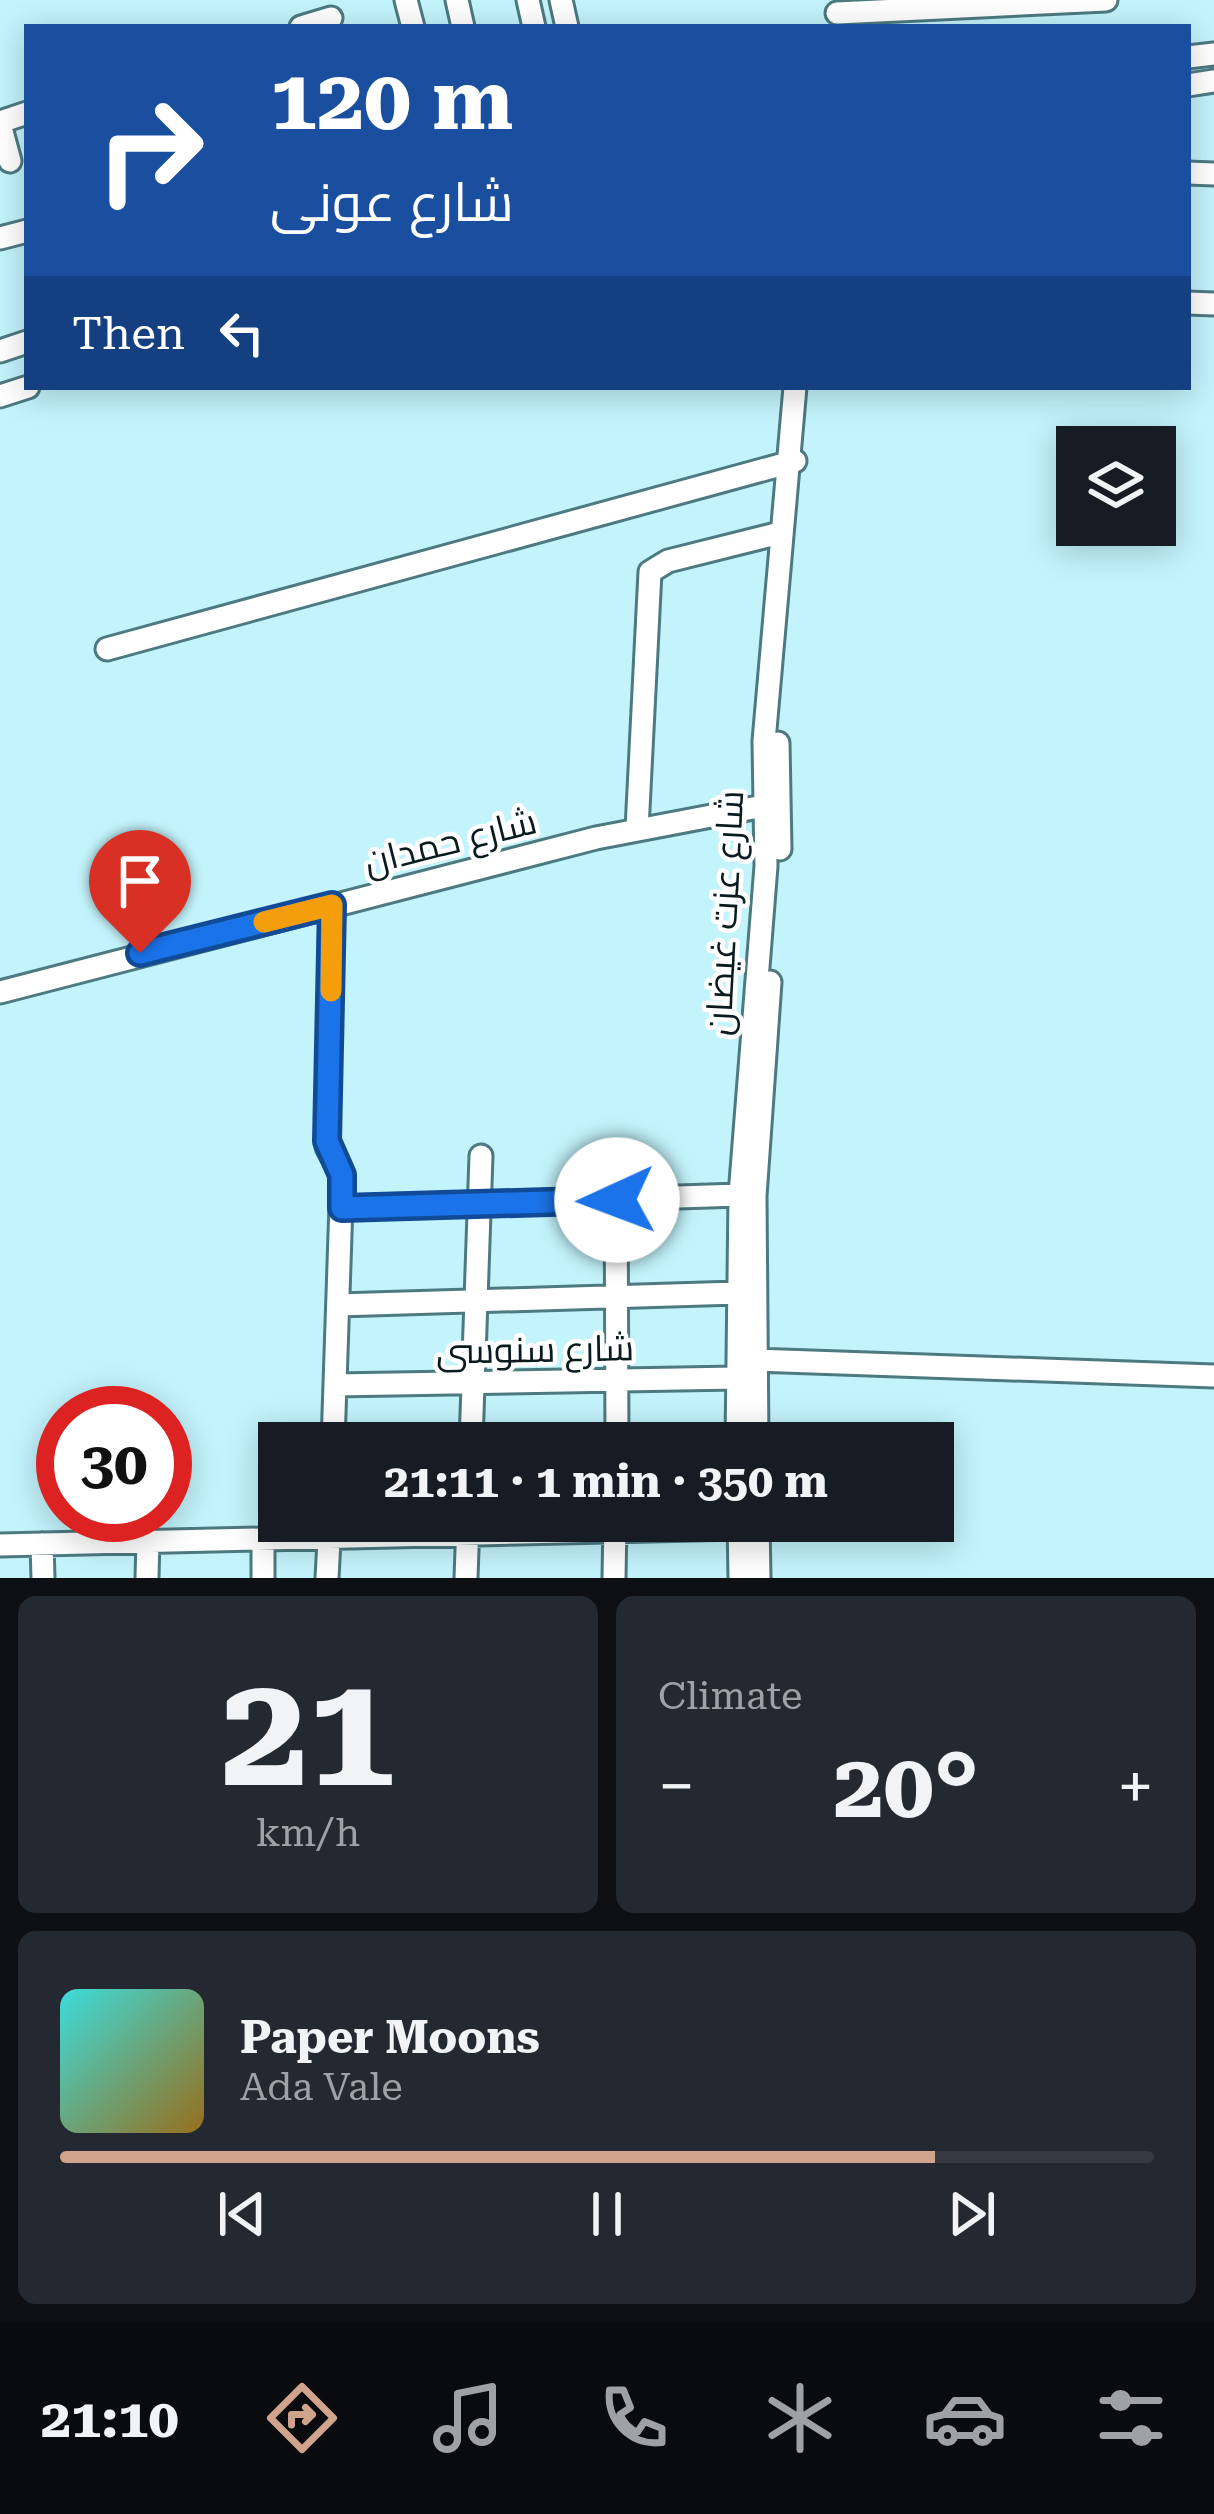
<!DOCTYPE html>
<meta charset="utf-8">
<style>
body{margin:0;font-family:"Roboto Serif",Cairo,serif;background:#242831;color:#f1f3f6;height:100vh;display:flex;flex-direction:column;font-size:45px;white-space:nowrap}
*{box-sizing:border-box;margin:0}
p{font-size:39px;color:#9ea1a6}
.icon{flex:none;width:66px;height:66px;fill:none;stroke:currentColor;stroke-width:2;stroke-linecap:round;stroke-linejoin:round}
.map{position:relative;height:1578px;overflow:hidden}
.side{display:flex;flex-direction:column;gap:18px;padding:18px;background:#0d0f14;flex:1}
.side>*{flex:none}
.top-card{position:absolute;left:24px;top:24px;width:1167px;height:366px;border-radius:0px;box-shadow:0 6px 30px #0003;background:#1a4fa0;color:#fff;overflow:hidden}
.tools{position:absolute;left:1056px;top:426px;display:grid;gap:24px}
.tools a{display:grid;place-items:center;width:120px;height:120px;border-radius:0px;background:#171b24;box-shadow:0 6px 30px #0003;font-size:60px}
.speed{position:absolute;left:36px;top:1386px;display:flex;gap:24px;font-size:60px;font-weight:700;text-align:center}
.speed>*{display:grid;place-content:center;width:156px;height:156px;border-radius:50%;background:#171b24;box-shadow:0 6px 30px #0003;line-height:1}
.speed .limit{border:18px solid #d22;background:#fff;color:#111}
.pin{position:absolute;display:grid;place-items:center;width:102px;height:102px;color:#fff;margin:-123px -51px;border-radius:50% 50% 50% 0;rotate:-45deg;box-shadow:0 0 12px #0007}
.pin .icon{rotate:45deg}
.me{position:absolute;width:132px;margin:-66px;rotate:268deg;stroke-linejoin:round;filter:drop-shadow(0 0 9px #0008)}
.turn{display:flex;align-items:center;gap:42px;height:252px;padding:0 48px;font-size:54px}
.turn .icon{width:156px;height:156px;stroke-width:2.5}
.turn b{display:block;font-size:84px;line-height:102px}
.then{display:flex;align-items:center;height:114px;padding:0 48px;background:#0003;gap:24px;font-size:45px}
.big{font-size:90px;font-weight:700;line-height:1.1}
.side .widget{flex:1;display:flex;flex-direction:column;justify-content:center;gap:18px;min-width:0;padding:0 42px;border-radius:18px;background:#242831}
.side .dial{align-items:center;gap:0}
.dial b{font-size:156px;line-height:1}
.song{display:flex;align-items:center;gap:36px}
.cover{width:144px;height:144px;border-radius:18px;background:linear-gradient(135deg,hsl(180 70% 55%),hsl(40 70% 35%))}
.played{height:12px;border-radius:6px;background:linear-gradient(90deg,#cfa38c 80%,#363941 80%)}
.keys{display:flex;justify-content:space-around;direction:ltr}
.heat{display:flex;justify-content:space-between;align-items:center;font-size:66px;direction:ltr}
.side .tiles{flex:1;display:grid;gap:18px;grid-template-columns:1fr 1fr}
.widget:last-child{grid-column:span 2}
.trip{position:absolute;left:258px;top:1422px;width:696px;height:120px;border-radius:0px;background:#171b24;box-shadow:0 6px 30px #0003;font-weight:700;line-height:120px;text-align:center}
.menu{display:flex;height:192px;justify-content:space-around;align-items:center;background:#090b0e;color:#9ea1a6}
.menu .icon{width:84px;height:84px}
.menu .on{color:#cfa38c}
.menu b{font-size:54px;color:#f1f3f6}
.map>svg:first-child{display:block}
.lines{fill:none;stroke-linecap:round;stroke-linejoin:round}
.minor-casing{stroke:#4d7981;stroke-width:27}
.minor{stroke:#fff;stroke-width:21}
.route-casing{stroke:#114b97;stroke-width:30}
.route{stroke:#1a73e8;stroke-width:21}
.slow{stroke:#f59e0b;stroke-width:21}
.labels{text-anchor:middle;stroke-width:9;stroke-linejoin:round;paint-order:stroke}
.street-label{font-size:36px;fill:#091b1e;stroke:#fff}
</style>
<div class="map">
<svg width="1214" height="1578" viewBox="0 0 1214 1578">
<rect width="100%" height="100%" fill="#c3f3fb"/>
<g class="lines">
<defs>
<path id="minor" d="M 406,0 L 413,27
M 457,0 L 463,27
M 528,0 L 534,27
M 561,0 L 567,27
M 837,13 L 1106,0
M 301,27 L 331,18
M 1188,57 L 1214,54
M 1188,85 L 1214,81
M 0,122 L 27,113
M 0,124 L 10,161
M 1188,173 L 1214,174
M 0,238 L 27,231
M 1188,303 L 1214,304
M 0,351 L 27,342
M 0,396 L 28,387
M 107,649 L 795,461
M 778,743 L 780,849
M 637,829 L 650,572 L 668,561 L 780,533
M 332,905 L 327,1147 L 342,1175 L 333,1443
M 0,992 L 596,838 L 774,804
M 616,1158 L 617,1443
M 342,1208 L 740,1195
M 338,1305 L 737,1293
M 755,1360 L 1214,1376
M 335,1385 L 736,1378
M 471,1443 L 481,1156
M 737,1443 L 740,1195 L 766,866 L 764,741 L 795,387
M 757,1443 L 755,1196 L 770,982
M 739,1521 L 740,1578
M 758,1521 L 759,1578
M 42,1544 L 43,1578
M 0,1545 L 739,1528
M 147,1578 L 148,1539
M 263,1578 L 263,1538
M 327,1578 L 330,1521
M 466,1578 L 468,1521
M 614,1578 L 615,1522"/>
</defs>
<use href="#minor" class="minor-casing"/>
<use href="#minor" class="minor"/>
</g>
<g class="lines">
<defs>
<path id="route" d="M 140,953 L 332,905 L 327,1141 L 342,1175 L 342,1208 L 617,1200"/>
</defs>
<use href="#route" class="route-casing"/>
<use href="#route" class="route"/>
<path class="slow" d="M 264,922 L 332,905 L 331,991"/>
</g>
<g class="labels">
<g class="street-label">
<text transform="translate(450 841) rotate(-14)" y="13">شارع حمدان</text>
<text transform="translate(724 913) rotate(-87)" y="13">شارع عزت غيضان</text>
<text transform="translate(535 1349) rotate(-1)" y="13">شارع سنوسى</text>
</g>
</g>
</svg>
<div class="tools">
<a><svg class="icon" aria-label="layers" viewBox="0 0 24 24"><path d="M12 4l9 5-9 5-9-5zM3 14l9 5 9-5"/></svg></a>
</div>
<div class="speed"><div class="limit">30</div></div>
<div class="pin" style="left:140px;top:953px;background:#d93025"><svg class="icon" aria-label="arrive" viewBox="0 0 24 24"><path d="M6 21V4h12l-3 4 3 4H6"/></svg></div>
<svg class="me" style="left:617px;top:1200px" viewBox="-20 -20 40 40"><circle r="19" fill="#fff"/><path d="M0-13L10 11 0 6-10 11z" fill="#1a73e8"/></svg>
<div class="trip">21:11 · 1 min · 350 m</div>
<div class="top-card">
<div class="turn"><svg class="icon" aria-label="right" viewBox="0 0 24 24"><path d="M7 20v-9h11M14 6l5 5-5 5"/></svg><div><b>120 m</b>شارع عونى</div></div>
<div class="then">Then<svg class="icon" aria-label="left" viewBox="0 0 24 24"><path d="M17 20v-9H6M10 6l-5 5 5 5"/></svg></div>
</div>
</div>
<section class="side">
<div class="tiles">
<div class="widget dial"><b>21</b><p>km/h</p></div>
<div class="widget"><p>Climate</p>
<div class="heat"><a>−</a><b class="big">20°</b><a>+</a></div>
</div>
<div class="widget">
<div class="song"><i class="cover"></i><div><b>Paper Moons</b><p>Ada Vale</p></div></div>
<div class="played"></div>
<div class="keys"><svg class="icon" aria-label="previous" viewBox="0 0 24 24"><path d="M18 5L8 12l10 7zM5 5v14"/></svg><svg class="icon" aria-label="pause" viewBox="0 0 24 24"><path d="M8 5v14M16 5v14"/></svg><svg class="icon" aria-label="next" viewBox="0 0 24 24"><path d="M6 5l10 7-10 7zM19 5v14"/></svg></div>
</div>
</div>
</section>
<nav class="menu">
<b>21:10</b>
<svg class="icon on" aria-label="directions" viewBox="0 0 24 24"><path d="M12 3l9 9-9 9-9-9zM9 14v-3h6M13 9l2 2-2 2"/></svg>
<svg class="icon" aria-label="music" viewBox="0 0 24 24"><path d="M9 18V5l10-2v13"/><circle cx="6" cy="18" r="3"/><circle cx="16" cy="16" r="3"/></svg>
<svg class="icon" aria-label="phone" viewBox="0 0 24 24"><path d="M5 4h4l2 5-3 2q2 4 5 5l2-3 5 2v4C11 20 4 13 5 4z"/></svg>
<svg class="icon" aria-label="climate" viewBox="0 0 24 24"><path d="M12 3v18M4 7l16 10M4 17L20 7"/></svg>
<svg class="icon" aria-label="car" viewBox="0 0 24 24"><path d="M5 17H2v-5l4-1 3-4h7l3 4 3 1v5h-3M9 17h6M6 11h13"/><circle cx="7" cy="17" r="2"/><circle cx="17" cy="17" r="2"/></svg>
<svg class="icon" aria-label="filters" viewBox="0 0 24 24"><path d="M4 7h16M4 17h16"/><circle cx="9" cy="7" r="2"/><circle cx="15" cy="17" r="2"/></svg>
</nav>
